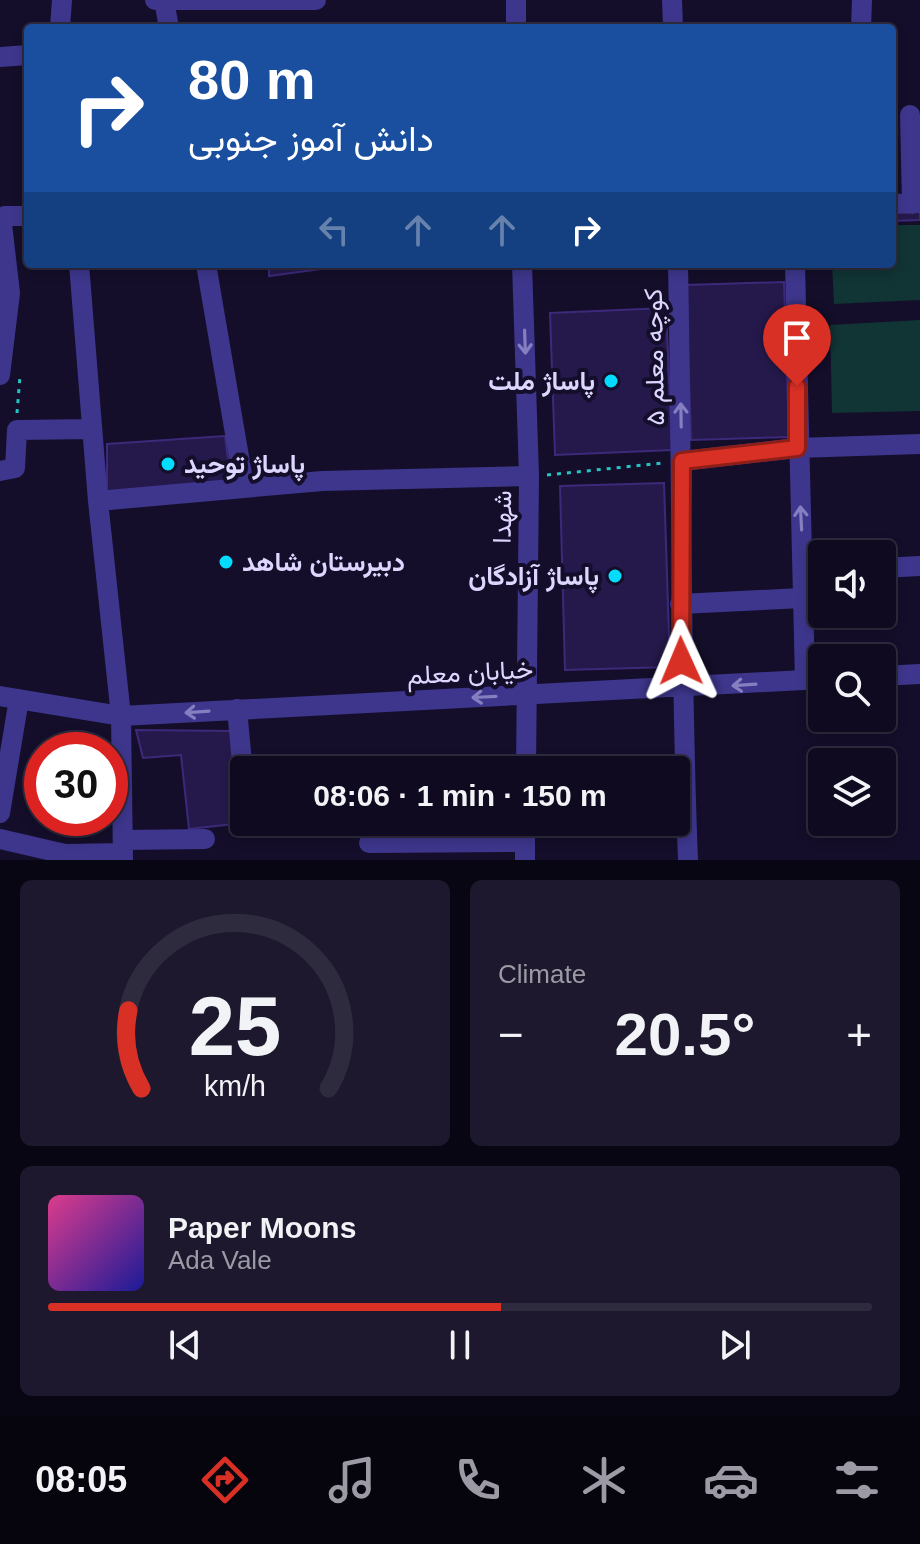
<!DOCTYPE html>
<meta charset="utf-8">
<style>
body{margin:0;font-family:Helvetica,Vazirmatn,sans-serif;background:#1d182d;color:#f1f3f6;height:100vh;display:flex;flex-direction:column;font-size:30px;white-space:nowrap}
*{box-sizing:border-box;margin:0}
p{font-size:26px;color:#9b9aa5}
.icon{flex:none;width:44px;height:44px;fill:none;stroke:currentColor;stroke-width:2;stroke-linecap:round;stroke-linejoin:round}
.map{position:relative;height:860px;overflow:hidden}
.details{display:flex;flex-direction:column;gap:20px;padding:20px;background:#080612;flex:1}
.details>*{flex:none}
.top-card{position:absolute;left:24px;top:24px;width:872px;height:244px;border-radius:8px;box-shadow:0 4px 12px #0003,0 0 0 2px #2f2b3e;background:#1a4fa0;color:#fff;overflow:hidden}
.fabs{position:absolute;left:808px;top:540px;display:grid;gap:16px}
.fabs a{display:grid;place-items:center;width:88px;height:88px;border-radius:8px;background:#0f0a20;box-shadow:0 4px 12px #0003,0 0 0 2px #2f2b3e;font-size:40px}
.speed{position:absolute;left:24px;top:732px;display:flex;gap:16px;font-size:40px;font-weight:700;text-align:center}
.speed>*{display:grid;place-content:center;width:104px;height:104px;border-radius:50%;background:#0f0a20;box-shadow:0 4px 12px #0003,0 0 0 2px #2f2b3e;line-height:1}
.speed .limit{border:12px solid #d22;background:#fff;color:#111}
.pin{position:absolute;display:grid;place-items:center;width:68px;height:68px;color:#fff;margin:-82px -34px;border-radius:50% 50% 50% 0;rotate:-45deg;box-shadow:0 0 8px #0007}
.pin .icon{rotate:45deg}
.me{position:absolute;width:88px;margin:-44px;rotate:359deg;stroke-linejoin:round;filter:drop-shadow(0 0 6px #0008)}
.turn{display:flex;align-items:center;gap:28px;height:168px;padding:0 32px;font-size:36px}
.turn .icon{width:104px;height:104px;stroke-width:2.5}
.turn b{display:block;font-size:56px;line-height:68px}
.lanes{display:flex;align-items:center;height:76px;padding:0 32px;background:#0003;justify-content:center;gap:40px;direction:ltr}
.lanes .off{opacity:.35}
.big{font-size:60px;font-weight:800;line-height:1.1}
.details .widget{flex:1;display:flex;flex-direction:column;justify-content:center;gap:12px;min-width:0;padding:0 28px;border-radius:12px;background:#1d182d}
.details .dial{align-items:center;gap:0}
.dial svg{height:208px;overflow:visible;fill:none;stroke:#2f2b3e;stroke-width:7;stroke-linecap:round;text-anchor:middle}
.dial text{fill:#f1f3f6;stroke:none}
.song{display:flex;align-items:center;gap:24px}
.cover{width:96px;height:96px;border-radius:12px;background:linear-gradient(135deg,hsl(330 70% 55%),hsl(240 70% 35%))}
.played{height:8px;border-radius:4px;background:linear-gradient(90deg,#d93025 55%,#2f2b3e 55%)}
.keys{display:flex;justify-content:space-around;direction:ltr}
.heat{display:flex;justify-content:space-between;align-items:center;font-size:44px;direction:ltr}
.details .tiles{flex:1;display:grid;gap:20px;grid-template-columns:1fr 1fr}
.widget:last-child{grid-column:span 2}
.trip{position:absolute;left:230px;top:756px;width:460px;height:80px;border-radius:8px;background:#0f0a20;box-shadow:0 4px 12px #0003,0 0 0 2px #2f2b3e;font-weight:800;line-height:80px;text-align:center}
.dock{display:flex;height:128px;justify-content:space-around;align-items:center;background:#06040d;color:#9b9aa5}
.dock .icon{width:56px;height:56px}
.dock .on{color:#d93025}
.dock b{font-size:36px;color:#f1f3f6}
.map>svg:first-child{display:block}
.green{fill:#113434}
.building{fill:#25194c;stroke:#3d297a;stroke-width:2}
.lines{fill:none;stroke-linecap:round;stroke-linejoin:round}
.path{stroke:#27c3c0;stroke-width:3;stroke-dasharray:4 6;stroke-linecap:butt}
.minor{stroke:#3d368c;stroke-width:20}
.oneway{stroke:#857ec0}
.route-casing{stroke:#8d1f18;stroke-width:20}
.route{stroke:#d93025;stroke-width:14}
.poi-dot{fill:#03dbff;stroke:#140e2a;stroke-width:3}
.labels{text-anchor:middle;stroke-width:8;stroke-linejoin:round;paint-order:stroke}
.street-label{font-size:26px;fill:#ddd7ff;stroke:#140e2a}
.poi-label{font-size:26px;font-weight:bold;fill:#ddd7ff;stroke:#140e2a;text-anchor:end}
</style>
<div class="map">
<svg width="920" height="860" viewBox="0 0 920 860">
<rect width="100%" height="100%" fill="#140e2a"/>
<path class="green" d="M 892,225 L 920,225 L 920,300 L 834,304 L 832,264 L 892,264 Z
M 920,320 L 920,411 L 832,413 L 830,325 Z"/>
<path class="building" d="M 920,207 L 920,220 L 892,221 L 892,208 Z
M 269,264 L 358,264 L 269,276 Z
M 784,282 L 789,437 L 691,440 L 686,285 Z
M 666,308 L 672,450 L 555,455 L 550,313 Z
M 225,436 L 231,483 L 107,494 L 107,444 Z
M 664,483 L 670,667 L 565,670 L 560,486 Z
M 136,730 L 237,731 L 243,823 L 189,829 L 181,755 L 143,758 Z"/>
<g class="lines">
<path class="path" d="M 17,413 L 20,376
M 547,475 L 663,463"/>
<path class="minor" d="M 155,0 L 316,0
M 164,0 L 169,28
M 516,0 L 516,28
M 672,0 L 673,28
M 60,28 L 62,0
M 861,28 L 862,0
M 0,57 L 28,55
M 910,115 L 912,204
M 892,204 L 920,203
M 79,264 L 98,501 L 121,716 L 123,860
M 206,264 L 244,486
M 522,264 L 529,476 L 526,770
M 678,264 C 682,463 680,661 688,860
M 795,264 L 805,680
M 0,375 L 10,293 L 2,224 L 5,216 L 28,216
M 682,461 L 797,448 L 920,444
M 0,471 L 15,468 L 17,430 L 92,429
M 98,501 L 322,481 L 529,476
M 882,568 L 920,566
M 680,604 L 802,598
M 882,676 L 920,674
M 0,696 L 121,716 L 822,679
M 237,709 L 244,784
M 0,813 L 19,699
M 247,822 L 248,827
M 0,839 L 65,854 L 123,853
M 123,840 L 205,839
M 369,843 L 525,842
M 525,860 L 525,822"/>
</g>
<defs><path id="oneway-shaft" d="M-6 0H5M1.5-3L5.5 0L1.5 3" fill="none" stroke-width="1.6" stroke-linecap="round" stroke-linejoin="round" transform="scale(2)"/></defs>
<g class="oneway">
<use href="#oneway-shaft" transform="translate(525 342) rotate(88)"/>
<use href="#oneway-shaft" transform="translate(681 415) rotate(-91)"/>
<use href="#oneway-shaft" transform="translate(801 518) rotate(-93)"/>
<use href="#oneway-shaft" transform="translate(744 685) rotate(176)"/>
<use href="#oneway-shaft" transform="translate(484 697) rotate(177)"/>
<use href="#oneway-shaft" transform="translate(197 712) rotate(176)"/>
</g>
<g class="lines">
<defs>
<path id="route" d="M 681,661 L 682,461 L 797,448 L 797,386"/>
</defs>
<use href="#route" class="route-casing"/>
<use href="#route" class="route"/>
</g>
<g class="poi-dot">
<circle cx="611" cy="381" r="8"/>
<circle cx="168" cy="464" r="8"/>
<circle cx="226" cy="562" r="8"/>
<circle cx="615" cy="576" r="8"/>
</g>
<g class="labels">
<g class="street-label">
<text transform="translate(654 357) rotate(-91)" y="9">کوچه معلم ۵</text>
<text transform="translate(502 517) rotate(-89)" y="9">شهدا</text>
<text transform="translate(470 672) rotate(-3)" y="9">خیابان معلم</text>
</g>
<g class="poi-label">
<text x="595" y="390">پاساژ ملت</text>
<text x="184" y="473" text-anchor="start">پاساژ توحید</text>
<text x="242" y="571" text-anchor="start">دبیرستان شاهد</text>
<text x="599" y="585">پاساژ آزادگان</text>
</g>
</g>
</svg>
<div class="fabs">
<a><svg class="icon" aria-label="sound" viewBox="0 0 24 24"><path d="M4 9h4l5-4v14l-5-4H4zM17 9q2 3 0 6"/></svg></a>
<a><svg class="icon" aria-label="search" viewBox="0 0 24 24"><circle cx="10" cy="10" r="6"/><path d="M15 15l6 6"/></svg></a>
<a><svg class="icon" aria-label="layers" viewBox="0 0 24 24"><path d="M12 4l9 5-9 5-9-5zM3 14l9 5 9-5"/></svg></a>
</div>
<div class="speed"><div class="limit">30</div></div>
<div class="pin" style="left:797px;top:386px;background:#d93025"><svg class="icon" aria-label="arrive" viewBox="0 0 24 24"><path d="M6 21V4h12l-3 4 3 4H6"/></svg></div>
<svg class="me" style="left:681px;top:661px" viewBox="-20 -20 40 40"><path d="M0-17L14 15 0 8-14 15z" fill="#d93025" stroke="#fff" stroke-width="4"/></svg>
<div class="trip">08:06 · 1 min · 150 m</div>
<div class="top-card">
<div class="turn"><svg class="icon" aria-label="right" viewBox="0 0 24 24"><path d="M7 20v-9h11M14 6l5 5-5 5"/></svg><div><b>80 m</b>دانش آموز جنوبی</div></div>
<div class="lanes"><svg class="icon off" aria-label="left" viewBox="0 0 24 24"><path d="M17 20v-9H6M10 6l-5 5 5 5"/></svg><svg class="icon off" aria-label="ahead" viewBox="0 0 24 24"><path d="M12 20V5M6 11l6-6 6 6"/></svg><svg class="icon off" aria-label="ahead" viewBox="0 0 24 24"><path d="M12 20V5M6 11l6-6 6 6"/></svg><svg class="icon" aria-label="right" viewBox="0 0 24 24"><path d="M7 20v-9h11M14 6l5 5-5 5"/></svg></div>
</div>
</div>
<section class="details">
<div class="tiles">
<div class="widget dial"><svg viewBox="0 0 100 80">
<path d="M14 69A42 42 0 1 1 86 69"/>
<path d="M14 69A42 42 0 0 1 9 39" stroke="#d93025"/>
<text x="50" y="56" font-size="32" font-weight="700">25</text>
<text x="50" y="72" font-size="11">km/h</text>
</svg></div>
<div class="widget"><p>Climate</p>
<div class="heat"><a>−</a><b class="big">20.5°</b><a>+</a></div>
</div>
<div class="widget">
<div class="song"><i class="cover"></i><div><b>Paper Moons</b><p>Ada Vale</p></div></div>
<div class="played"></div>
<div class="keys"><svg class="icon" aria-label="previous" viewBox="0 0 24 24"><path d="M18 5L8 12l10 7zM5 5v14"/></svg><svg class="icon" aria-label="pause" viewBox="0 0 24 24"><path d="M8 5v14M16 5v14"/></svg><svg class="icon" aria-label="next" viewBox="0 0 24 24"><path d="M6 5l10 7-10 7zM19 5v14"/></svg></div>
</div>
</div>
</section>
<nav class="dock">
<b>08:05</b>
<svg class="icon on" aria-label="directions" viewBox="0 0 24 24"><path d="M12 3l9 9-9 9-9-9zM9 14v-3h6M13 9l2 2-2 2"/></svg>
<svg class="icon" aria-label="music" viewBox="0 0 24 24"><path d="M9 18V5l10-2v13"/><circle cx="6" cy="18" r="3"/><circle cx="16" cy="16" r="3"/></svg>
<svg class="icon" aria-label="phone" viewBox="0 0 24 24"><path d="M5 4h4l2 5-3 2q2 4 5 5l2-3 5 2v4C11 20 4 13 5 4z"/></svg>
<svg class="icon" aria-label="climate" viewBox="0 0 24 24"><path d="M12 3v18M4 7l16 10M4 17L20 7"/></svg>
<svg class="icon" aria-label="car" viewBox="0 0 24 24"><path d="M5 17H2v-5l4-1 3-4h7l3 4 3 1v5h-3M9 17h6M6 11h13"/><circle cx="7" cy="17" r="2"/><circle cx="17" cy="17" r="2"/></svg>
<svg class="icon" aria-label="filters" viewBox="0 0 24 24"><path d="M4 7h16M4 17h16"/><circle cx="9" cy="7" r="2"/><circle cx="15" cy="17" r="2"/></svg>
</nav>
